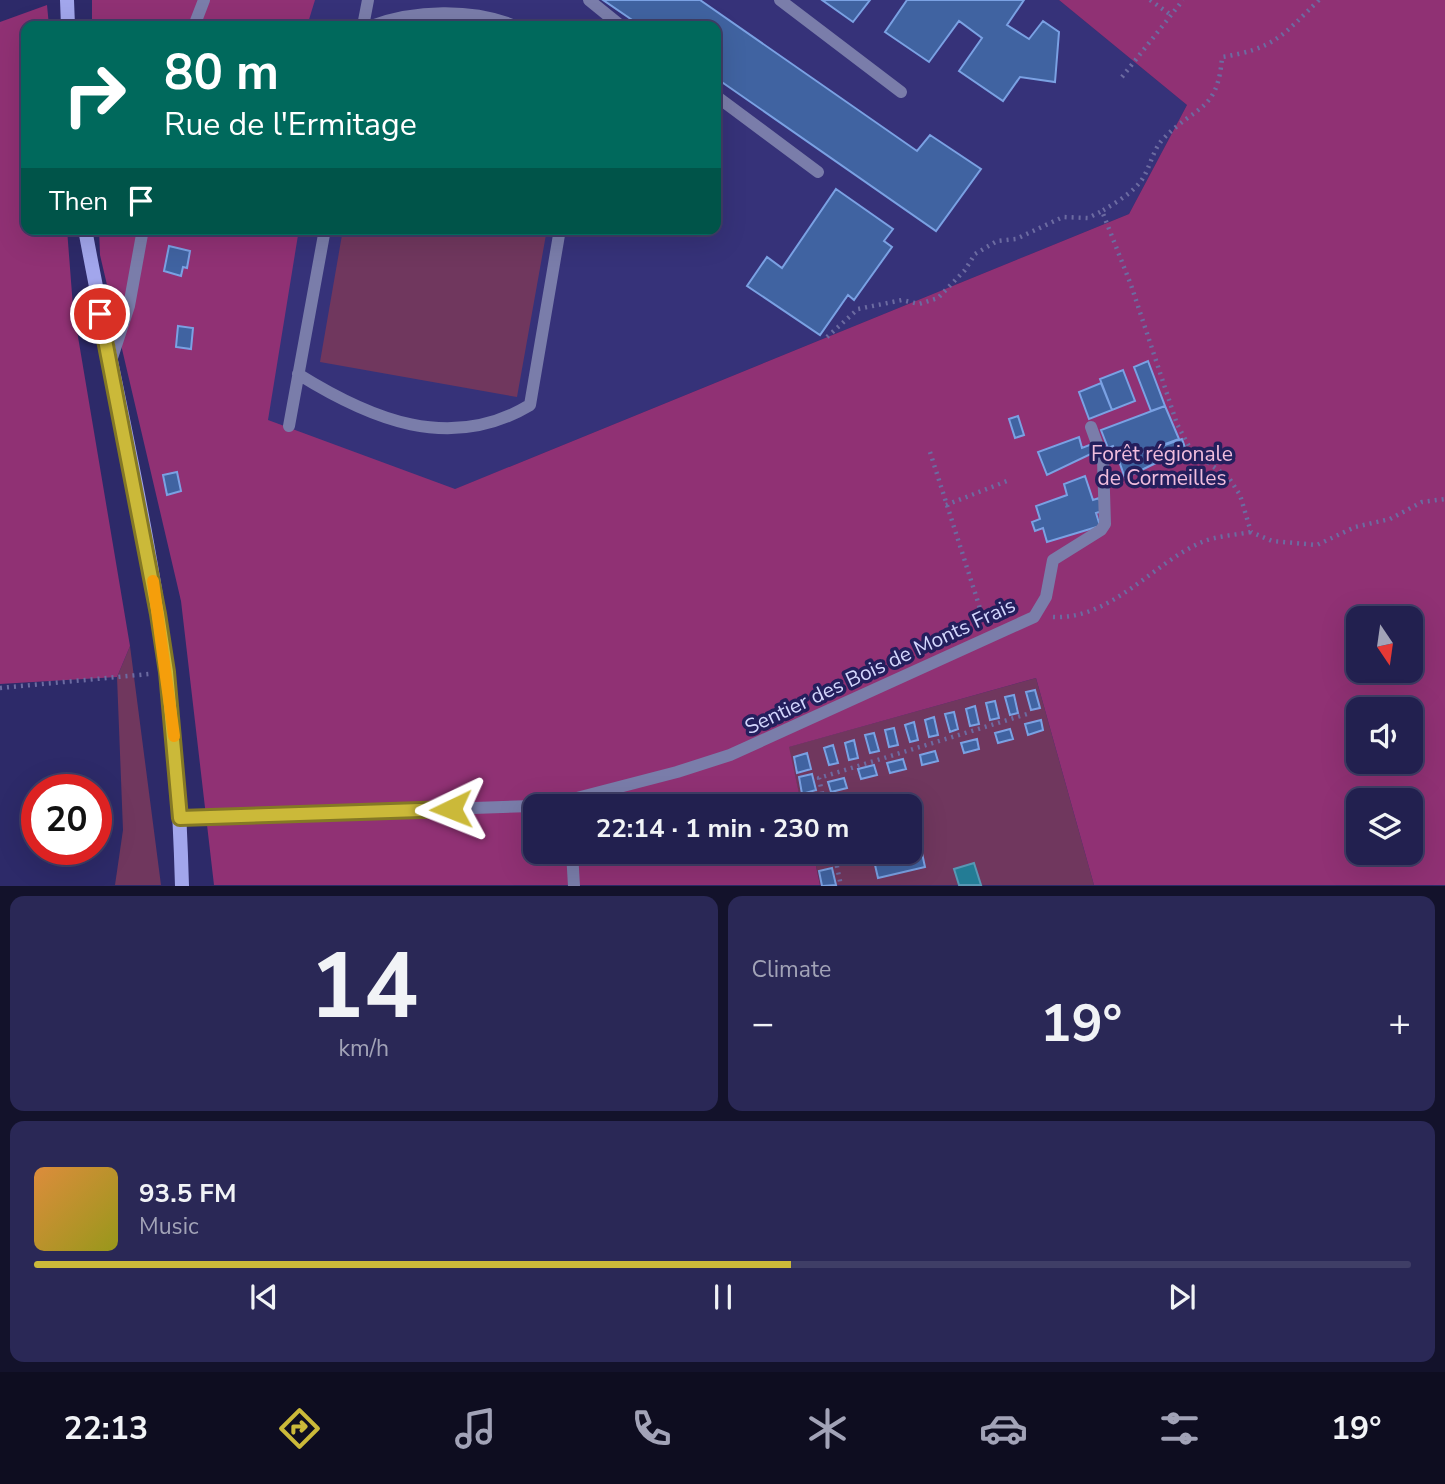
<!DOCTYPE html>
<meta charset="utf-8">
<style>
body{margin:0;font-family:"Nunito Sans",sans-serif;background:#2a2856;color:#f1f3f6;height:100vh;display:flex;flex-direction:column;font-size:26px;white-space:nowrap}
*{box-sizing:border-box;margin:0}
p{font-size:23px;color:#a2a3b7}
.icon{flex:none;width:38px;height:38px;fill:none;stroke:currentColor;stroke-width:2;stroke-linecap:round;stroke-linejoin:round}
.map{position:relative;height:886px;overflow:hidden}
.side{display:flex;flex-direction:column;gap:10px;padding:10px;background:#13122b;flex:1}
.side>*{flex:none}
.guide{position:absolute;left:21px;top:21px;width:700px;height:214px;border-radius:14px;box-shadow:0 7px 28px #0002,0 0 0 2px #3f3e66;background:#00695c;color:#fff;overflow:hidden}
.needle{width:46px;rotate:167deg}
.controls{position:absolute;left:1346px;top:606px;display:grid;gap:14px}
.controls a{display:grid;place-items:center;width:77px;height:77px;border-radius:14px;background:#22204f;box-shadow:0 7px 28px #0002,0 0 0 2px #3f3e66;font-size:35px}
.speed{position:absolute;left:21px;top:774px;display:flex;gap:14px;font-size:35px;font-weight:700;text-align:center}
.speed>*{display:grid;place-content:center;width:91px;height:91px;border-radius:50%;background:#22204f;box-shadow:0 7px 28px #0002,0 0 0 2px #3f3e66;line-height:1}
.speed .limit{border:10px solid #d22;background:#fff;color:#111}
.pin{position:absolute;display:grid;place-items:center;width:60px;height:60px;color:#fff;margin:-30px;border:4px solid #fff;border-radius:50%;box-shadow:0 2px 7px #0007}
.me{position:absolute;width:77px;margin:-38px;rotate:268deg;stroke-linejoin:round;filter:drop-shadow(0 0 5px #0008)}
.turn{display:flex;align-items:center;gap:24px;height:147px;padding:0 28px;font-size:32px}
.turn .icon{width:91px;height:91px;stroke-width:2.5}
.turn b{display:block;font-size:49px;line-height:60px}
.then{display:flex;align-items:center;height:66px;padding:0 28px;background:#0003;gap:14px;font-size:26px}
.big{font-size:52px;font-weight:700;line-height:1.1}
.side .tile{flex:1;display:flex;flex-direction:column;justify-content:center;gap:10px;min-width:0;padding:0 24px;border-radius:14px;background:#2a2856}
.side .dial{align-items:center;gap:0}
.dial b{font-size:91px;line-height:1}
.song{display:flex;align-items:center;gap:21px}
.cover{width:84px;height:84px;border-radius:10px;background:linear-gradient(135deg,hsl(30 70% 55%),hsl(60 70% 35%))}
.played{height:7px;border-radius:4px;background:linear-gradient(90deg,#cbb939 55%,#3f3e66 55%)}
.keys{display:flex;justify-content:space-around;direction:ltr}
.heat{display:flex;justify-content:space-between;align-items:center;font-size:38px;direction:ltr}
.side .tiles{flex:1;display:grid;gap:10px;grid-template-columns:1fr 1fr}
.tile:last-child{grid-column:span 2}
.trip{position:absolute;left:523px;top:794px;width:399px;height:70px;border-radius:14px;background:#22204f;box-shadow:0 7px 28px #0002,0 0 0 2px #3f3e66;font-weight:700;line-height:70px;text-align:center}
.tabs{display:flex;height:112px;justify-content:space-around;align-items:center;background:#0e0d20;color:#a2a3b7}
.tabs .icon{width:49px;height:49px}
.tabs .selected{color:#cbb939}
.tabs b{font-size:32px;color:#f1f3f6}
.map>svg:first-child{display:block}
.built{fill:#363279}
.green{fill:#70375e}
.forest{fill:#903174;fill-rule:evenodd}
.water{fill:#237c95;stroke:#5897b4;stroke-width:2}
.building{fill:#4063a1;stroke:#7aa1e3;stroke-width:2}
.lines{fill:none;stroke-linecap:round;stroke-linejoin:round}
.path{stroke:#6c6ba1;stroke-width:4.5;stroke-dasharray:2 5;stroke-linecap:butt}
.lane{stroke:#7a7daa;stroke-width:12}
.secondary{stroke:#a2a6ec;stroke-width:14}
.route-casing{stroke:#847825;stroke-width:18}
.route{stroke:#cbb939;stroke-width:12}
.slow{stroke:#f59e0b;stroke-width:12}
.labels{text-anchor:middle;stroke-width:7;stroke-linejoin:round;paint-order:stroke}
.park-label{font-size:21px;fill:#f1bddd;stroke:#241f5d}
.street-label{font-size:21px;fill:#d4d7fe;stroke:#241f5d}
</style>
<div class="map">
<svg width="1445" height="886" viewBox="0 0 1445 886">
<rect width="100%" height="100%" fill="#2d2a69"/>
<path class="built" d="M 105,0 L 1059,0 L 1187,105 L 1129,214 L 181,601 L 134,229 L 716,229 L 716,26 L 108,26 Z"/>
<path class="green" d="M 343,229 L 547,229 L 517,397 L 320,362 Z
M 130,646 L 161,885 L 115,885 L 123,830 L 117,677 Z
M 1036,678 L 1094,885 L 820,885 L 813,852 L 910,852 L 910,807 L 802,807 L 788,747 Z"/>
<path class="forest" d="M 92,0 L 315,0 L 307,26 L 92,26 Z
M 1059,0 L 1445,0 L 1445,885 L 1094,885 L 1036,678 L 789,747 L 802,807 L 536,807 L 536,852 L 813,852 L 820,885 L 214,885 L 181,601 L 100,255 L 99,229 L 299,229 L 268,420 L 455,489 L 1129,214 L 1187,105 ZM 1358,618 L 1410,618 L 1410,670 L 1358,670 ZM 1358,709 L 1410,709 L 1410,761 L 1358,761 ZM 1358,800 L 1410,800 L 1410,852 L 1358,852 Z
M 47,5 L 49,26 L 26,26 L 26,229 L 67,229 L 73,307 L 130,646 L 117,677 L 0,684 L 0,22 Z"/>
<path class="water" d="M 974,863 L 981,885 L 959,885 L 954,869 Z"/>
<path class="building" d="M 603,0 L 700,0 L 917,151 L 930,135 L 981,169 L 936,231 L 716,78 L 716,26 L 641,26 Z
M 822,0 L 870,0 L 853,22 Z
M 907,0 L 1024,0 L 1007,25 L 1029,39 L 1043,21 L 1059,32 L 1055,82 L 1020,77 L 1003,101 L 959,71 L 982,38 L 959,21 L 929,62 L 885,32 Z
M 836,189 L 893,229 L 884,241 L 892,247 L 854,300 L 848,295 L 820,335 L 747,286 L 767,257 L 782,268 Z
M 169,246 L 190,251 L 187,268 L 183,267 L 181,276 L 164,271 Z
M 178,326 L 193,328 L 191,349 L 176,347 Z
M 1148,361 L 1165,406 L 1151,411 L 1134,367 Z
M 1123,370 L 1135,401 L 1112,410 L 1100,379 Z
M 1101,383 L 1112,410 L 1089,419 L 1079,392 Z
M 1165,406 L 1179,439 L 1119,461 L 1113,446 L 1108,448 L 1101,430 Z
M 1018,416 L 1024,435 L 1015,438 L 1009,419 Z
M 1079,437 L 1082,448 L 1092,444 L 1095,452 L 1047,475 L 1038,452 Z
M 1182,439 L 1187,453 L 1160,461 L 1125,478 L 1119,461 Z
M 177,472 L 181,491 L 167,495 L 163,475 Z
M 1085,476 L 1093,500 L 1099,498 L 1103,511 L 1096,513 L 1100,526 L 1047,542 L 1043,528 L 1035,531 L 1032,522 L 1040,519 L 1036,506 L 1067,495 L 1064,484 Z
M 1035,690 L 1040,708 L 1031,710 L 1026,692 Z
M 1014,695 L 1018,713 L 1010,715 L 1005,697 Z
M 995,701 L 999,718 L 990,720 L 986,703 Z
M 975,706 L 979,724 L 970,726 L 966,709 Z
M 954,712 L 958,729 L 950,732 L 945,714 Z
M 934,717 L 938,735 L 929,737 L 925,720 Z
M 1041,720 L 1043,730 L 1028,735 L 1025,724 Z
M 914,722 L 918,740 L 910,742 L 905,725 Z
M 894,728 L 898,745 L 889,747 L 885,730 Z
M 1010,729 L 1013,739 L 998,743 L 995,733 Z
M 874,733 L 879,751 L 870,753 L 865,735 Z
M 977,739 L 979,749 L 964,753 L 961,743 Z
M 854,740 L 858,758 L 849,760 L 845,743 Z
M 833,745 L 838,763 L 829,765 L 824,748 Z
M 935,751 L 938,761 L 922,765 L 920,755 Z
M 807,753 L 811,769 L 797,773 L 794,757 Z
M 903,759 L 906,769 L 890,773 L 887,763 Z
M 874,765 L 877,775 L 861,779 L 858,769 Z
M 812,774 L 816,790 L 802,794 L 799,777 Z
M 844,778 L 847,788 L 831,792 L 828,782 Z
M 816,793 L 819,807 L 804,807 L 802,796 Z
M 919,839 L 925,867 L 878,878 L 872,852 L 910,852 L 910,841 Z
M 815,852 L 829,852 L 831,860 L 817,863 Z
M 832,868 L 836,885 L 822,886 L 819,871 Z"/>
<g class="lines">
<path class="path" d="M 1150,0 L 1171,15
M 1319,0 C 1283,35 1274,49 1222,57 C 1218,112 1196,105 1164,138 C 1152,150 1151,167 1141,181 C 1131,194 1115,203 1102,211 L 1131,285 L 1177,424 L 1191,450 L 1229,478 L 1240,495 L 1251,532 L 1272,541 L 1317,545 L 1355,527 L 1390,519 L 1422,502 L 1445,499
M 1122,77 L 1183,0
M 827,337 L 858,309 L 902,300 L 919,304 L 938,298 L 965,270 L 975,254 L 997,241 L 1016,239 L 1063,217 L 1088,218 L 1102,211
M 930,452 L 985,624
M 946,505 L 1007,481
M 1053,617 C 1111,620 1153,563 1202,542 C 1216,536 1236,535 1251,532
M 0,688 L 149,674
M 825,807 L 819,778 L 1027,714
M 834,852 L 841,886"/>
<path class="lane" d="M 589,0 L 621,26
M 780,0 L 901,92
M 194,26 L 204,0
M 363,26 L 368,0
M 371,26 C 414,10 472,8 515,26
M 716,96 L 818,172
M 110,364 L 129,306 L 143,229
M 298,374 C 370,419 450,453 530,405 L 560,229
M 289,426 L 325,229
M 180,818 L 532,806 L 569,800 L 677,772 L 730,755 L 1034,617 L 1046,597 L 1053,560 L 1101,530 L 1105,524 L 1103,460 L 1091,427
M 572,852 L 574,886"/>
<path class="secondary" d="M 67,0 L 68,26
M 85,229 C 112,377 149,524 167,674 C 176,744 180,815 182,886"/>
</g>
<g class="lines">
<defs>
<path id="route" d="M 100,314 L 158,614 L 167,672 L 180,818 L 451,809"/>
</defs>
<use href="#route" class="route-casing"/>
<use href="#route" class="route"/>
<path class="slow" d="M 153,581 L 174,736"/>
</g>
<g class="labels">
<g class="park-label">
<text x="1162" y="461">Forêt régionale<tspan x="1162" dy="24">de Cormeilles</tspan></text>
</g>
<g class="street-label">
<text transform="translate(880 666) rotate(-25)" y="7">Sentier des Bois de Monts Frais</text>
</g>
</g>
</svg>
<div class="controls">
<a><svg class="needle" viewBox="-14 -14 28 28"><path d="M0-13l5 13h-10z" fill="#e53935"/><path d="M0 13l5-13h-10z" fill="#a2a3b7"/></svg></a>
<a><svg class="icon" aria-label="sound" viewBox="0 0 24 24"><path d="M4 9h4l5-4v14l-5-4H4zM17 9q2 3 0 6"/></svg></a>
<a><svg class="icon" aria-label="layers" viewBox="0 0 24 24"><path d="M12 4l9 5-9 5-9-5zM3 14l9 5 9-5"/></svg></a>
</div>
<div class="speed"><div class="limit">20</div></div>
<div class="pin" style="left:100px;top:314px;background:#d93025"><svg class="icon" aria-label="arrive" viewBox="0 0 24 24"><path d="M6 21V4h12l-3 4 3 4H6"/></svg></div>
<svg class="me" style="left:451px;top:809px" viewBox="-20 -20 40 40"><path d="M0-17L14 15 0 8-14 15z" fill="#cbb939" stroke="#fff" stroke-width="4"/></svg>
<div class="trip">22:14 · 1 min · 230 m</div>
<div class="guide">
<div class="turn"><svg class="icon" aria-label="right" viewBox="0 0 24 24"><path d="M7 20v-9h11M14 6l5 5-5 5"/></svg><div><b>80 m</b>Rue de l'Ermitage</div></div>
<div class="then">Then<svg class="icon" aria-label="arrive" viewBox="0 0 24 24"><path d="M6 21V4h12l-3 4 3 4H6"/></svg></div>
</div>
</div>
<section class="side">
<div class="tiles">
<div class="tile dial"><b>14</b><p>km/h</p></div>
<div class="tile"><p>Climate</p>
<div class="heat"><a>−</a><b class="big">19°</b><a>+</a></div>
</div>
<div class="tile">
<div class="song"><i class="cover"></i><div><b>93.5 FM</b><p>Music</p></div></div>
<div class="played"></div>
<div class="keys"><svg class="icon" aria-label="previous" viewBox="0 0 24 24"><path d="M18 5L8 12l10 7zM5 5v14"/></svg><svg class="icon" aria-label="pause" viewBox="0 0 24 24"><path d="M8 5v14M16 5v14"/></svg><svg class="icon" aria-label="next" viewBox="0 0 24 24"><path d="M6 5l10 7-10 7zM19 5v14"/></svg></div>
</div>
</div>
</section>
<nav class="tabs">
<b>22:13</b>
<svg class="icon selected" aria-label="directions" viewBox="0 0 24 24"><path d="M12 3l9 9-9 9-9-9zM9 14v-3h6M13 9l2 2-2 2"/></svg>
<svg class="icon" aria-label="music" viewBox="0 0 24 24"><path d="M9 18V5l10-2v13"/><circle cx="6" cy="18" r="3"/><circle cx="16" cy="16" r="3"/></svg>
<svg class="icon" aria-label="phone" viewBox="0 0 24 24"><path d="M5 4h4l2 5-3 2q2 4 5 5l2-3 5 2v4C11 20 4 13 5 4z"/></svg>
<svg class="icon" aria-label="climate" viewBox="0 0 24 24"><path d="M12 3v18M4 7l16 10M4 17L20 7"/></svg>
<svg class="icon" aria-label="car" viewBox="0 0 24 24"><path d="M5 17H2v-5l4-1 3-4h7l3 4 3 1v5h-3M9 17h6M6 11h13"/><circle cx="7" cy="17" r="2"/><circle cx="17" cy="17" r="2"/></svg>
<svg class="icon" aria-label="filters" viewBox="0 0 24 24"><path d="M4 7h16M4 17h16"/><circle cx="9" cy="7" r="2"/><circle cx="15" cy="17" r="2"/></svg>
<b>19°</b>
</nav>
